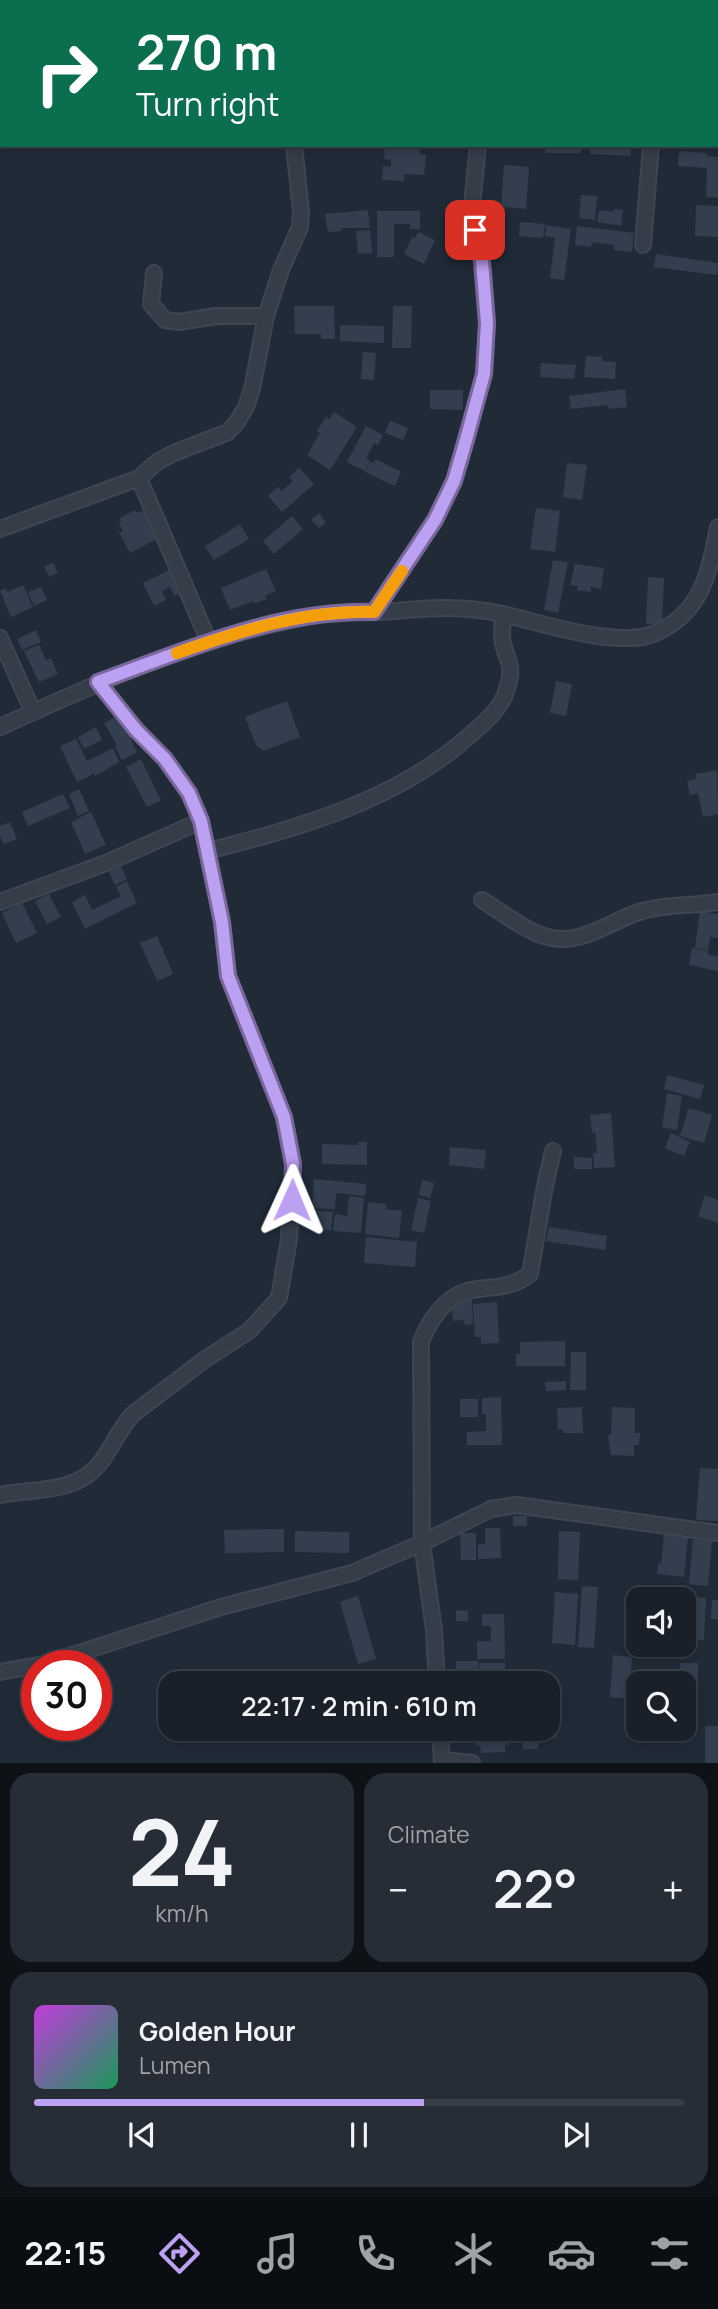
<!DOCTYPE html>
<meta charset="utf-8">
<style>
body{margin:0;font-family:Manrope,sans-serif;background:#262d36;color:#f1f3f6;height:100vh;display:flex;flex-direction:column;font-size:26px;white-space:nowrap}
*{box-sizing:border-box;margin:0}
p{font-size:23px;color:#9fa3a8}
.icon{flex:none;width:38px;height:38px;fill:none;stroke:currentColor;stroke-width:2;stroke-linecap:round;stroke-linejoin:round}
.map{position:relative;height:1763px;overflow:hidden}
.details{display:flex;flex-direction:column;gap:10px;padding:10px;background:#0e1217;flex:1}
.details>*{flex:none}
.top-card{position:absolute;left:0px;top:0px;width:719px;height:147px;box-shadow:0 4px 10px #0003,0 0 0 2px #373e47;background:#0b6e4f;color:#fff;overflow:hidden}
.fabs{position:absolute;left:626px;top:1587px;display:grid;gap:14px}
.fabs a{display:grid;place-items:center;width:70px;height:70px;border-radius:14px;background:#19202a;box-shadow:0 4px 10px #0003,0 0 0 2px #373e47;font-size:35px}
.speed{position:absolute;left:21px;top:1650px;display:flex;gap:14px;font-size:35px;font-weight:700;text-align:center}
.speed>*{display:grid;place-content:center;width:91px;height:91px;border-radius:50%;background:#19202a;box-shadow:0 4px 10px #0003,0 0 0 2px #373e47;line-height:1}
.speed .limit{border:10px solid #d22;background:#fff;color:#111}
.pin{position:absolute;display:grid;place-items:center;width:60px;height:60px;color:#fff;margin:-30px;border-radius:14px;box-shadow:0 4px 10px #0006}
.me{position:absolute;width:77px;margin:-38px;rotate:1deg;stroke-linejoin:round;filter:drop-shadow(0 0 5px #0008)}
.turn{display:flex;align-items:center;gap:24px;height:147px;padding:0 21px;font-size:32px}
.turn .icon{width:91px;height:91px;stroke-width:2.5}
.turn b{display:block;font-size:49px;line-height:60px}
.big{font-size:52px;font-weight:600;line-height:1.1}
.details .card{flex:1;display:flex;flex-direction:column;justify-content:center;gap:10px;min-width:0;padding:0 24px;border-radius:21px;background:#262d36}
.details .dial{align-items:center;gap:0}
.dial b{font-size:91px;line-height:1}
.song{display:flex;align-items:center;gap:21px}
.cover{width:84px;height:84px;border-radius:10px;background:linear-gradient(135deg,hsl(290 70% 55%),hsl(150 70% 35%))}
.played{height:7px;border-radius:4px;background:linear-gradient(90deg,#bca0f2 60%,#373e47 60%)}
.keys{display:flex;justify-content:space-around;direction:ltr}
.heat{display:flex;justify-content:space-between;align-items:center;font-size:38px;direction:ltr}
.details .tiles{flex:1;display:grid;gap:10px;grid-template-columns:1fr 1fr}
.card:last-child{grid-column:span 2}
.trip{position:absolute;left:158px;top:1671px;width:402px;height:70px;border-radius:21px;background:#19202a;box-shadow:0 4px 10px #0003,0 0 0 2px #373e47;font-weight:600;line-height:70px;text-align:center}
.menu{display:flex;height:112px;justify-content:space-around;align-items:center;background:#0a0d11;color:#9fa3a8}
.menu .icon{width:49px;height:49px}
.menu .on{color:#bca0f2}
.menu b{font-size:32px;color:#f1f3f6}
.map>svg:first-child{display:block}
.building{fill:#333f4f}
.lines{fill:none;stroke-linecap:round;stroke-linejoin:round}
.minor-casing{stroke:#3e4652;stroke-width:18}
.minor{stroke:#343d48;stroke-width:14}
.route-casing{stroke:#7a689d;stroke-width:18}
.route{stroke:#bca0f2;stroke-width:12}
.slow{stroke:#f59e0b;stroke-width:12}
</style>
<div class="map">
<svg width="718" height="1763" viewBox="0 0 718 1763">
<rect width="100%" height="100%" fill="#212b38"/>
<path class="building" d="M 385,145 L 421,145 L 420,154 L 426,155 L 424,175 L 404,174 L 404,181 L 382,180 L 383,166 L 391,167 L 391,160 L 384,159 Z
M 545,145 L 581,145 L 581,153 L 545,153 Z
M 590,145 L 631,145 L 631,156 L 590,154 Z
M 679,151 L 707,153 L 707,156 L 718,157 L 718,198 L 706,197 L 707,168 L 678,166 Z
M 504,165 L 529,167 L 526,209 L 501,207 Z
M 581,195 L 597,196 L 595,220 L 579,218 Z
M 696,205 L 718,206 L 718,237 L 695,236 Z
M 614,209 L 623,210 L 621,226 L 597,222 L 599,210 L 614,212 Z
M 368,210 L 370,228 L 341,228 L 342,231 L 328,232 L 325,214 Z
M 377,211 L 420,211 L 420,229 L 410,229 L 410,224 L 394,224 L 394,257 L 377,257 Z
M 454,214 L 467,216 L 465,237 L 452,235 Z
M 520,222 L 545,224 L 543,238 L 519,236 Z
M 546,225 L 571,229 L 564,280 L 550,278 L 555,238 L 545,236 Z
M 577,226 L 634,233 L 632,252 L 614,250 L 614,245 L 592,242 L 591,247 L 575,245 Z
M 370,230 L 372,253 L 358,254 L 356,231 Z
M 418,232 L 435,240 L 424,264 L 404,254 L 412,237 L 415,238 Z
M 656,254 L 718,263 L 717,275 L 654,267 Z
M 294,306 L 334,306 L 335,339 L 321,339 L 321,334 L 295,334 Z
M 393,306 L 412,306 L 411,348 L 392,348 Z
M 340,325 L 384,326 L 384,343 L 340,341 Z
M 363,352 L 376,353 L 374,380 L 361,379 Z
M 586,356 L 602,357 L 602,361 L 616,362 L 615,379 L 584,377 Z
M 541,363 L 576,365 L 574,379 L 540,377 Z
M 625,389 L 627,407 L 609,409 L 608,405 L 571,409 L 569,396 Z
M 430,390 L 463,390 L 463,410 L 430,409 Z
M 334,412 L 357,427 L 330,470 L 307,455 L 320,433 L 317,431 L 326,417 L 329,419 Z
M 390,421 L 408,428 L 403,440 L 385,433 Z
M 366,426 L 383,435 L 378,445 L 374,443 L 366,459 L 370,460 L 365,471 L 347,462 Z
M 375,459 L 401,472 L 395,486 L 365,472 L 370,462 L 374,463 Z
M 567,463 L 587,465 L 582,500 L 563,497 Z
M 299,468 L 314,484 L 282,512 L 268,496 L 278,487 L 282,491 L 293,481 L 289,477 Z
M 536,508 L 560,511 L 555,552 L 530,549 Z
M 146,509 L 161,537 L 130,553 L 119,532 L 123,531 L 119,523 L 121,521 L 120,518 L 135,510 L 137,513 Z
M 319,513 L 326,522 L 319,528 L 311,520 Z
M 292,516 L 303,529 L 274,554 L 263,541 Z
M 240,524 L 249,539 L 214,560 L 205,546 Z
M 553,560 L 568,562 L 558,613 L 544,610 Z
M 53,563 L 58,573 L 49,577 L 44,566 Z
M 575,564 L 604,568 L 601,589 L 591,587 L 591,592 L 577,590 L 578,586 L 570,585 Z
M 171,569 L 183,592 L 174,596 L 170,587 L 162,591 L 166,600 L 154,606 L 143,583 Z
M 266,569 L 276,591 L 265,596 L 267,599 L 254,604 L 253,601 L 230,610 L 221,588 Z
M 648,577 L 664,578 L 662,625 L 646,624 Z
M 23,585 L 33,607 L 11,617 L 0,591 L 6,588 L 8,592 Z
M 41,587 L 47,600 L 34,606 L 28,592 Z
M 36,630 L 41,642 L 22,650 L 17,639 Z
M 39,645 L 46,660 L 51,658 L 58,674 L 39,682 L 24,651 Z
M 556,681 L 572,684 L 566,716 L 550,713 Z
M 287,701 L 300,737 L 263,751 L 256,745 L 245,717 Z
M 119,715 L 137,752 L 122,760 L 115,746 L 117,745 L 104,723 Z
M 96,727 L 102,740 L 84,749 L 78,737 Z
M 76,739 L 87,761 L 113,748 L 119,762 L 95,776 L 89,764 L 93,774 L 77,782 L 60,746 Z
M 141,759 L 161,800 L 147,807 L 126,767 Z
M 717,770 L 718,814 L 703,817 L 698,793 L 690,795 L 687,781 L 696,779 L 695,774 Z
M 79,789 L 89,811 L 78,816 L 69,794 Z
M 63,794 L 70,808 L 28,826 L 22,812 Z
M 91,812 L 106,845 L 85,854 L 71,822 Z
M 10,822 L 17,839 L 4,844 L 0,836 L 0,826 Z
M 121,866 L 127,879 L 115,885 L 109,872 Z
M 127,881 L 137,903 L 85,929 L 72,902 L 85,895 L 92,910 L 121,896 L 116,887 Z
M 49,894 L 61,917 L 47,924 L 35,901 Z
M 22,903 L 37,933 L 16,943 L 2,913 Z
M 700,911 L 718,914 L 718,938 L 710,937 L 708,950 L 695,948 Z
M 157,936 L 173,974 L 157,981 L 140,943 Z
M 692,948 L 708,951 L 708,955 L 718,956 L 718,971 L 689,965 Z
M 667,1075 L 704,1085 L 700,1099 L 664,1089 Z
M 667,1093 L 682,1096 L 677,1130 L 662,1127 Z
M 689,1108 L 712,1115 L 704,1143 L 680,1136 Z
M 611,1113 L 615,1167 L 594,1168 L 593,1153 L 597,1153 L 595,1132 L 592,1133 L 590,1115 Z
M 671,1133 L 690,1142 L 684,1156 L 665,1148 Z
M 358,1142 L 367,1142 L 367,1165 L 322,1164 L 322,1144 L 358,1145 Z
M 450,1147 L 486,1150 L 484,1169 L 449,1165 Z
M 574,1157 L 592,1158 L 592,1169 L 574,1169 Z
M 314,1179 L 366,1184 L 365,1196 L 336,1193 L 335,1209 L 312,1208 Z
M 422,1180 L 434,1183 L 430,1198 L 419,1195 Z
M 705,1195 L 718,1200 L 718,1223 L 698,1216 Z
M 349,1196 L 364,1198 L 361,1233 L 333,1231 L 335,1214 L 347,1216 Z
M 418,1198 L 431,1201 L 424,1233 L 411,1230 Z
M 368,1202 L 386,1204 L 386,1209 L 402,1211 L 399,1238 L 365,1234 Z
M 312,1210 L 333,1212 L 331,1230 L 311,1229 Z
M 549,1227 L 607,1236 L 605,1250 L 546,1241 Z
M 366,1237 L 417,1242 L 415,1267 L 364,1263 Z
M 463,1299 L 472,1299 L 473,1324 L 465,1325 L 464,1320 L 453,1321 L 452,1304 L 463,1303 Z
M 497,1302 L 499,1343 L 481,1344 L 481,1337 L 475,1337 L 473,1304 Z
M 565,1341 L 565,1366 L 516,1366 L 516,1354 L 520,1354 L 520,1342 Z
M 571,1352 L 586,1352 L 586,1390 L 570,1390 Z
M 566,1381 L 566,1390 L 546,1391 L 545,1382 Z
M 501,1397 L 502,1445 L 467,1445 L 467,1432 L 486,1431 L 486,1414 L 482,1414 L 482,1398 Z
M 460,1399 L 478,1399 L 478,1417 L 460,1417 Z
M 582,1407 L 583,1433 L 563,1433 L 563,1429 L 558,1430 L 557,1408 Z
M 612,1407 L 635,1408 L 635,1433 L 640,1433 L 639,1445 L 634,1445 L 634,1456 L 611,1455 L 608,1435 L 611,1435 Z
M 700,1468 L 718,1469 L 718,1521 L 696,1520 Z
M 513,1516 L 527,1516 L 527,1526 L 513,1526 Z
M 485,1528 L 500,1528 L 501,1558 L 478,1559 L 478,1545 L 485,1544 Z
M 284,1529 L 284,1552 L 225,1553 L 224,1530 Z
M 295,1531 L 349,1532 L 349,1553 L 295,1552 Z
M 559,1531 L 580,1532 L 578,1580 L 558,1579 Z
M 460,1533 L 476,1533 L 476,1560 L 461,1560 Z
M 664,1534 L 688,1537 L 684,1577 L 657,1574 L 658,1563 L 661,1564 Z
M 693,1539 L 712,1541 L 708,1586 L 689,1584 Z
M 668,1585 L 682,1586 L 681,1596 L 706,1598 L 704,1640 L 689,1639 L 690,1616 L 684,1616 L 684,1600 L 652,1600 L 653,1594 L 667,1595 Z
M 582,1586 L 598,1587 L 594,1648 L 578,1647 Z
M 555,1592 L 578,1594 L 575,1645 L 552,1643 Z
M 358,1596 L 376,1659 L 358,1664 L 340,1602 Z
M 712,1600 L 718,1600 L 718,1619 L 711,1619 Z
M 456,1610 L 468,1611 L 468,1621 L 456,1621 Z
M 482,1614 L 504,1614 L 505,1659 L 477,1659 L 477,1641 L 491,1641 L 491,1626 L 482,1626 Z
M 613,1655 L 632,1657 L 629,1699 L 610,1697 Z
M 456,1661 L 478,1661 L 478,1676 L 456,1676 Z
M 479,1663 L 505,1663 L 505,1684 L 479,1684 Z
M 680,1663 L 698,1663 L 698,1711 L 684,1711 L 684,1684 L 674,1684 L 674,1677 L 680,1677 Z
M 458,1678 L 477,1678 L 477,1684 L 458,1684 Z
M 548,1705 L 558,1705 L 557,1738 L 542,1737 L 542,1729 L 548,1729 Z
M 705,1726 L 718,1726 L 718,1763 L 705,1763 Z
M 475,1729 L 508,1729 L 509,1745 L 505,1745 L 505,1752 L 481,1753 L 480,1745 L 476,1746 Z
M 523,1729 L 538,1729 L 538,1749 L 523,1749 Z"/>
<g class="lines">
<defs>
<path id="minor" d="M 301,0 L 303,2
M 489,2 L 489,0
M 643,245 L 651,145
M 154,273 L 151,304 L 165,320 L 179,322 L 216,316 L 266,316
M 139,478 L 209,642
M 0,529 L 139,478 L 157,462 L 174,453 L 228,432 L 237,422 L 246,407 L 252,389 L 266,316 L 281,270 L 300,227 L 301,212 L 294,145
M 374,612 L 435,520 L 454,481 L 484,374 L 487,323 L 482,261 L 472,205 L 478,145
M 0,638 L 33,712
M 0,727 C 101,681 203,635 313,616 C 334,613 355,613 376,612 C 399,611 422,608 445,608 C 464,608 484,610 503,614 C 541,623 617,648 653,634 C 702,614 709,573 718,527
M 208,851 C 301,827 396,801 469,736 C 484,723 499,711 506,692 C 517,660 504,662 502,636 C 502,629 503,621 503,614
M 482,900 C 505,914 533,938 560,939 C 589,940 615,919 642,911 C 667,904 693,906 718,902
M 0,902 L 106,863 L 201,821
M 0,1495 C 35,1488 76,1494 100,1463 C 112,1448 119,1429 133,1414 L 204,1360 L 249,1331 L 279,1298 L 289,1239 L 293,1164 L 284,1117 L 228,976 L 222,922 L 201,821 L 189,793 L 165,759 L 137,730 L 98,682
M 0,1672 L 45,1664 L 221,1607 L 352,1573 L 422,1543 L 491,1509 L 516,1505 L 718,1533
M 437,1684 L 434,1630 L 422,1543 L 421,1342 C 429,1321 444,1298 467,1291 C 492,1285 507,1291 530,1274 L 545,1186 L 553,1151
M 440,1729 L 442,1763
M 442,1760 L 472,1763"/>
</defs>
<use href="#minor" class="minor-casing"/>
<use href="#minor" class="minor"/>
</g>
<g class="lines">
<defs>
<path id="route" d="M 292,1200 L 293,1164 L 284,1117 L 228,976 L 222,922 L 201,821 L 189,793 L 165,759 L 136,730 L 98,682 C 186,650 279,609 374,612 L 435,520 L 454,481 L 466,440 L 484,374 L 487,323 L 482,261 L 475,230"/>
</defs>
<use href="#route" class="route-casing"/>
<use href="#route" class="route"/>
<path class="slow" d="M 177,653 C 239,631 307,610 374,612 L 402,571"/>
</g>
</svg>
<div class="fabs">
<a><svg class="icon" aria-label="sound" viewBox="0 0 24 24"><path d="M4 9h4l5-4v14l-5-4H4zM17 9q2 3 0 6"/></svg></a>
<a><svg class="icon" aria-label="search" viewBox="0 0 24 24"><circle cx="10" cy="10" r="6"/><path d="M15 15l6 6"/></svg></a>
</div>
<div class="speed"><div class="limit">30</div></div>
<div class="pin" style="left:475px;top:230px;background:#d93025"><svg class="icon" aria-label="arrive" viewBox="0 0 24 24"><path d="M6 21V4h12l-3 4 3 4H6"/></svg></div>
<svg class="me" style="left:292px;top:1200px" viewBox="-20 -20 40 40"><path d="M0-17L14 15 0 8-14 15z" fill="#bca0f2" stroke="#fff" stroke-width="4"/></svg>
<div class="trip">22:17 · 2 min · 610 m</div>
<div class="top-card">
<div class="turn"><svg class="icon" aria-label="right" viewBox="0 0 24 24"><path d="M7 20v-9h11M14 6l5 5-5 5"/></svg><div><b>270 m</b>Turn right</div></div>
</div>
</div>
<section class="details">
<div class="tiles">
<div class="card dial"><b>24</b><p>km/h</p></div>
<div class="card"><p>Climate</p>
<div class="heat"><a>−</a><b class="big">22°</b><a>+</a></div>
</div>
<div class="card">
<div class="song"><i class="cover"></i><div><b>Golden Hour</b><p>Lumen</p></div></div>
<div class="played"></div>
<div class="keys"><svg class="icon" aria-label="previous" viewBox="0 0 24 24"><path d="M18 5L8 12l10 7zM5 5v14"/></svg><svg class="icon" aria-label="pause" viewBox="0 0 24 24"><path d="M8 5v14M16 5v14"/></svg><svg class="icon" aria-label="next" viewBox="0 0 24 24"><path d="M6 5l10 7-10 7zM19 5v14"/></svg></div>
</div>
</div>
</section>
<nav class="menu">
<b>22:15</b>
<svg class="icon on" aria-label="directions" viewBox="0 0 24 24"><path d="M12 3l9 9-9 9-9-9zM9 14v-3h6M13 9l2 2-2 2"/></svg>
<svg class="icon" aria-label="music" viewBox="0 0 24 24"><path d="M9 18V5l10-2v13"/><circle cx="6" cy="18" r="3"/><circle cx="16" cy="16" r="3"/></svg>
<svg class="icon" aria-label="phone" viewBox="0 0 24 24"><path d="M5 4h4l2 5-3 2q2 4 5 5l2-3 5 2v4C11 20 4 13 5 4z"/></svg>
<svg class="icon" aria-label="climate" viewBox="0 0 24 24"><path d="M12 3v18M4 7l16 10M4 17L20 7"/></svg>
<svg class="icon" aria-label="car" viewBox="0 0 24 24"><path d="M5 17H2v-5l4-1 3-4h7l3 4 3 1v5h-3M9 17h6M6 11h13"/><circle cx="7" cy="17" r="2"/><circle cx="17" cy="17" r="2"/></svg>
<svg class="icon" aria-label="filters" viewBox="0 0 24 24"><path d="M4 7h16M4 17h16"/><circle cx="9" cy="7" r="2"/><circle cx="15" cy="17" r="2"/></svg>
</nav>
